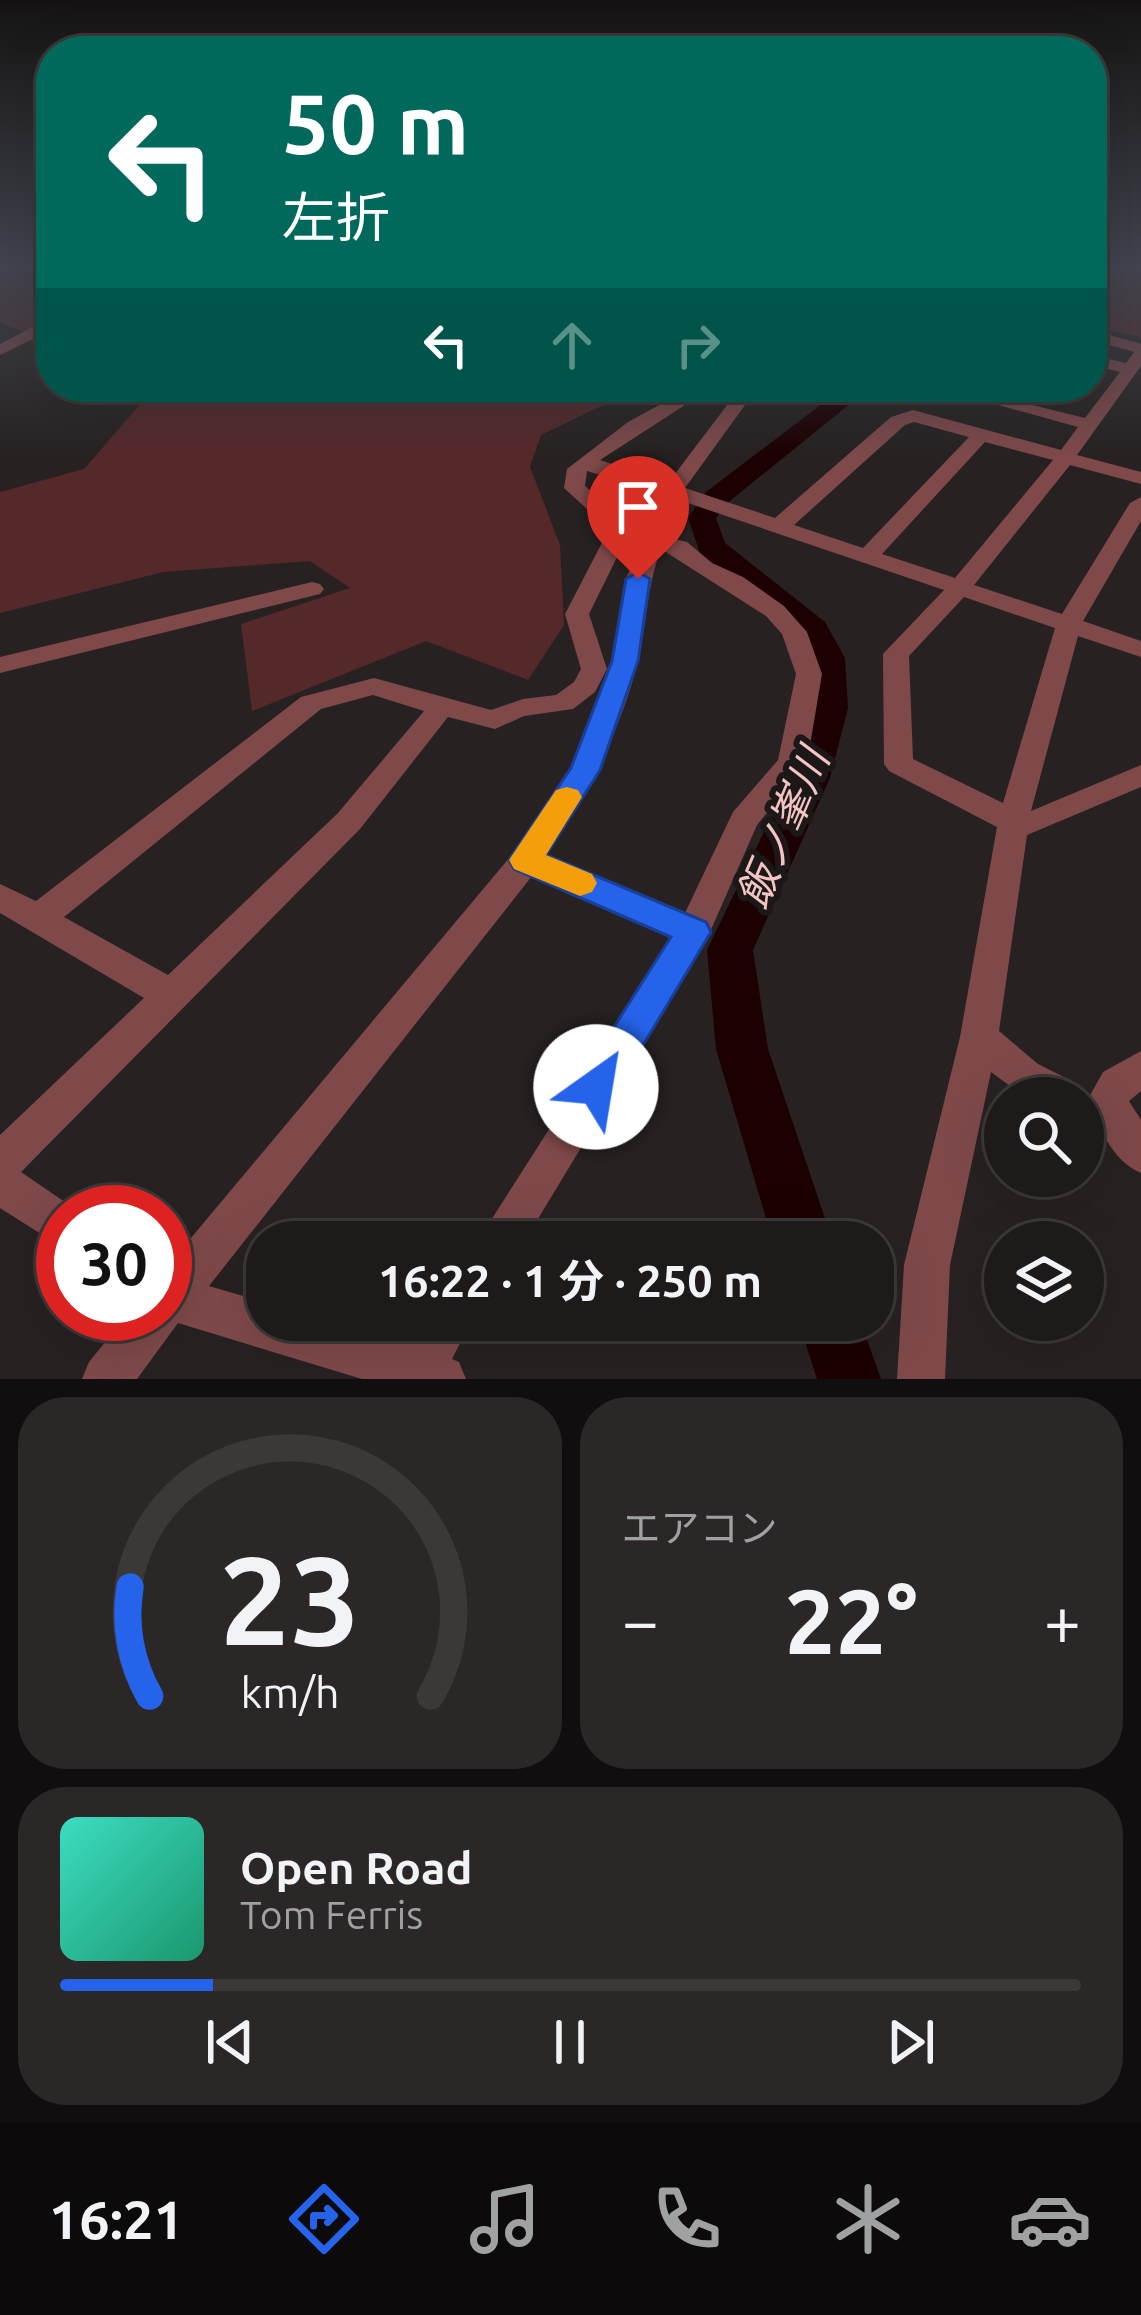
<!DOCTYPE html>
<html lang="ja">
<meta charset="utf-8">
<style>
body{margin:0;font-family:Ubuntu,"Noto Sans JP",sans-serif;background:#2a2726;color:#f1f3f6;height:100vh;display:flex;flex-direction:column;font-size:45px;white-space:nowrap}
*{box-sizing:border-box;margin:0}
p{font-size:39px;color:#a0a1a2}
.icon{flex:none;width:66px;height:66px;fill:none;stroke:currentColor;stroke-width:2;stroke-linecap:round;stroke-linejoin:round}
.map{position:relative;height:1379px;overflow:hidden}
.drawer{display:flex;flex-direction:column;gap:18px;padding:18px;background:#100e0e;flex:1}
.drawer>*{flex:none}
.hud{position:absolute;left:36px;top:36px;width:1071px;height:366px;border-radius:48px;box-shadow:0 12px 48px #0002,0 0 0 3px #3b3838;background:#00695c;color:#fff;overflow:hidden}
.controls{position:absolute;left:984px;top:1077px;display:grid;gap:24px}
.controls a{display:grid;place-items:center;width:120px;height:120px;border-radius:50%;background:#1d1a19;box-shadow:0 12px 48px #0002,0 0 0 3px #3b3838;font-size:60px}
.speed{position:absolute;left:36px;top:1185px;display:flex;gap:24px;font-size:60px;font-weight:700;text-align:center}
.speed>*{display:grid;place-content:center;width:156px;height:156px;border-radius:50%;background:#1d1a19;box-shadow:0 12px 48px #0002,0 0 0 3px #3b3838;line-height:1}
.speed .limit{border:18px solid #d22;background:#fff;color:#111}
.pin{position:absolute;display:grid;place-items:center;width:102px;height:102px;color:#fff;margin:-123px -51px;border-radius:50% 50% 50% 0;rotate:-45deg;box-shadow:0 0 12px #0007}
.pin .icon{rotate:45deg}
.me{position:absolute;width:132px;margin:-66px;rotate:32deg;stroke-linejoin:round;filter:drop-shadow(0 0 9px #0008)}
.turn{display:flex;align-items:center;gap:42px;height:252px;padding:0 48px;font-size:54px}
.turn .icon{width:156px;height:156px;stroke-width:2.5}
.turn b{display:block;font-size:84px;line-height:102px}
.lanes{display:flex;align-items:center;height:114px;padding:0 48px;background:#0003;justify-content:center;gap:60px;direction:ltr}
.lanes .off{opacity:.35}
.big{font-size:90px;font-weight:700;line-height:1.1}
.drawer .tile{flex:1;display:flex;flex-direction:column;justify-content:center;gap:18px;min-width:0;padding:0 42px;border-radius:48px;background:#2a2726}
.drawer .dial{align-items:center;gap:0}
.dial svg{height:312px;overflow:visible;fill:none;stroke:#3b3838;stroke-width:7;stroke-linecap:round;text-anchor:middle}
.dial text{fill:#f1f3f6;stroke:none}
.song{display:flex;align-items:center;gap:36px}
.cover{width:144px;height:144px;border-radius:18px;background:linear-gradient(135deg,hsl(170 70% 55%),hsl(160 70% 35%))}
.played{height:12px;border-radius:6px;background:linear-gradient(90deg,#2563eb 15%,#3b3838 15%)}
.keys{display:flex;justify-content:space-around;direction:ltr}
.heat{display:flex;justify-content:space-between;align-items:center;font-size:66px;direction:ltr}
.drawer .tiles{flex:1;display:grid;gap:18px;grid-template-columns:1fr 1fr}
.tile:last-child{grid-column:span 2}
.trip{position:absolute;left:246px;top:1221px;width:648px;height:120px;border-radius:48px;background:#1d1a19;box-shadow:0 12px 48px #0002,0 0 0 3px #3b3838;font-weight:700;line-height:120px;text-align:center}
.tab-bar{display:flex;height:192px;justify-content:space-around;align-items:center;background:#0c0a0a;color:#a0a1a2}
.tab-bar .icon{width:84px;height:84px}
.tab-bar .selected{color:#2563eb}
.tab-bar b{font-size:54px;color:#f1f3f6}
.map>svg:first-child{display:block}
.green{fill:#552829}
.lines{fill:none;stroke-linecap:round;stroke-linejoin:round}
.river{fill:#1d0002;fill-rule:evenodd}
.minor{fill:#7f494a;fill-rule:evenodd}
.route{fill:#2563eb;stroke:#184099;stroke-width:3}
.slow{fill:#f59e0b}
.labels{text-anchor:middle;stroke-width:12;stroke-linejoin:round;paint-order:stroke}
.water-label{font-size:42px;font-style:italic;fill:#f3c4c3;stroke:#1d1818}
</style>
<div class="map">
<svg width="1141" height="1379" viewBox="0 0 1141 1379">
<rect width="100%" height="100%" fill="#272221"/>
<path class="green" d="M 0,266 L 51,266 L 51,344 L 0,322 Z
M 1092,266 L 1141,266 L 1141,337 L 1092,327 Z
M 150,387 L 671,387 L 599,407 L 541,435 L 530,467 L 560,545 L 564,625 L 528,680 L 426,641 L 252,711 L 241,624 L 350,588 L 310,561 L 163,572 L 0,613 L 0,492 L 84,469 L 144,400 Z"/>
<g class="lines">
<path class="river" d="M 844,387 L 871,387 L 726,504 L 716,518 L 725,543 L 825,622 L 845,658 L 848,708 L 830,778 L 753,950 L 768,1049 L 833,1242 L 773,1242 L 716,1049 L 707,950 L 790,778 L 812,708 L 811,658 L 799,634 L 700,553 L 688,518 L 706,492 Z
M 798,1320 L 860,1320 L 881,1379 L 817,1379 Z"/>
<path class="minor" d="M 40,323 L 51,323 L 51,330 L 0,355 L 0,344 Z
M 1092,330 L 1141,344 L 1141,366 L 1077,455 L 1141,472 L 1141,484 L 1070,465 L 974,585 L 1062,614 L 1130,503 L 1141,497 L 1141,521 L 1083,621 L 1141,641 L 1141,657 L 1078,636 L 1031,811 L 1141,765 L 1141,787 L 1027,835 L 999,1031 L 1038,1064 L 1080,1085 L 1086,1098 L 1083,1104 L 1083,1098 L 1026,1098 L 991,1072 L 950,1265 L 945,1379 L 897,1379 L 904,1265 L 960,1037 L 997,827 L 889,771 L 884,764 L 883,654 L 944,590 L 679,500 L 666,537 L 687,542 L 712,563 L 743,577 L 784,606 L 807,632 L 822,674 L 807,763 L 757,825 L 706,941 L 524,1242 L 477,1242 L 672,937 L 532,876 L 209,1286 L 267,1303 L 267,1320 L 324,1320 L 406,1344 L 422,1320 L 472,1320 L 452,1359 L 459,1362 L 466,1379 L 362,1379 L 178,1323 L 137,1379 L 82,1379 L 89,1362 L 128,1314 L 165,1314 L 165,1269 L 515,851 L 571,767 L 612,661 L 626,579 L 660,494 L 587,471 L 585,486 L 615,511 L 628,535 L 589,614 L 607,669 L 595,692 L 573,709 L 524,716 L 495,729 L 448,717 L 360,829 L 21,1172 L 78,1211 L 63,1212 L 63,1248 L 0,1208 L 0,1135 L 144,998 L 0,913 L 0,884 L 36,901 L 301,697 L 374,678 L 491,710 L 523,699 L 556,695 L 574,682 L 581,669 L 565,614 L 606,535 L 598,519 L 564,488 L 567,469 L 628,422 L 672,398 L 708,387 L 758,387 L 685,488 L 775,518 L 891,417 L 913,410 L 1061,450 L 1078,427 L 966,396 L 975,391 L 1085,418 L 1120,372 L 1092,365 L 1092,355 L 1126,363 L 1134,352 L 1092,340 ZM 734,396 L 668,483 L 600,460 L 685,405 ZM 914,422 L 969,437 L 863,548 L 794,525 L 905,425 ZM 985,442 L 1053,460 L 955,578 L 882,554 ZM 661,549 L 766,616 L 782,634 L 796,674 L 778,760 L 733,812 L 685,913 L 546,855 C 585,793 622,731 638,660 C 647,622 647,586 661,549 ZM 964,597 L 1055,628 L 1003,803 L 913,759 L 909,656 ZM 373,695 L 424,711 L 338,813 L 168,975 L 64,917 L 321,709 Z
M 312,582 L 320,584 L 324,589 L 320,594 L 0,673 L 0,657 Z
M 1141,1051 L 1141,1091 L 1129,1101 L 1141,1120 L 1141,1173 C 1112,1161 1099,1127 1088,1099 L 1103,1072 Z"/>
</g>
<linearGradient id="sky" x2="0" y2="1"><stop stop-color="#151312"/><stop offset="0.58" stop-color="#41444e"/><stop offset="1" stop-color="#41444e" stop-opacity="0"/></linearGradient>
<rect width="1141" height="459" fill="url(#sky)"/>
<path class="route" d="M 638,572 L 650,579 L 638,661 L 600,770 L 546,855 L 706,922 L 711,932 L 610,1100 L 596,1105 L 582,1100 L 576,1087 L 671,937 L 514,869 L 509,860 L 571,768 L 612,661 L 626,579 Z"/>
<path class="slow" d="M 567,787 L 578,790 L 582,797 L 546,855 L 592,874 L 597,883 L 592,892 L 580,896 L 514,869 L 509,860 L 556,790 Z"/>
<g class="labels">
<g class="water-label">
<text transform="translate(783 828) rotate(-67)" y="15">飯ノ峯川</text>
</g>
</g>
</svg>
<div class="controls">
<a><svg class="icon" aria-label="search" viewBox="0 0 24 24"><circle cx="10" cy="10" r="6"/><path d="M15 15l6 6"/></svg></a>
<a><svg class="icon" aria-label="layers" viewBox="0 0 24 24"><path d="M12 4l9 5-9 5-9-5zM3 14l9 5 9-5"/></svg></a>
</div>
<div class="speed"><div class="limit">30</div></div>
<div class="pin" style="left:638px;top:579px;background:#d93025"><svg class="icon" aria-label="arrive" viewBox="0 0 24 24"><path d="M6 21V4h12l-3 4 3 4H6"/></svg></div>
<svg class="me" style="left:596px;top:1087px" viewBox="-20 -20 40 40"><circle r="19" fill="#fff"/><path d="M0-13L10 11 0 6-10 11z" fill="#2563eb"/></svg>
<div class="trip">16:22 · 1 分 · 250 m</div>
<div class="hud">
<div class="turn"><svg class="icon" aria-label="left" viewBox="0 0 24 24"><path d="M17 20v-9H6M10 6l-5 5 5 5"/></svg><div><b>50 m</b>左折</div></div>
<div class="lanes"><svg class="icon" aria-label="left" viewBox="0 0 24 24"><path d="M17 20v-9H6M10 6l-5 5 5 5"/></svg><svg class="icon off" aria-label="ahead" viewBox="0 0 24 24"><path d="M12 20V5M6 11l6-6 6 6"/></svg><svg class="icon off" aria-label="right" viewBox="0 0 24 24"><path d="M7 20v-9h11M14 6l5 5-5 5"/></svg></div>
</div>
</div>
<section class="drawer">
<div class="tiles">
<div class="tile dial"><svg viewBox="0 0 100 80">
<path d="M14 69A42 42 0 1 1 86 69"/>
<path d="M14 69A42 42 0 0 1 9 41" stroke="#2563eb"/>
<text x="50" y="56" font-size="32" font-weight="700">23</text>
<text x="50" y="72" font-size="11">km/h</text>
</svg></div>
<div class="tile"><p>エアコン</p>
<div class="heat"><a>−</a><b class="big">22°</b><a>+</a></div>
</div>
<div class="tile">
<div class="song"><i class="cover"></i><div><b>Open Road</b><p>Tom Ferris</p></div></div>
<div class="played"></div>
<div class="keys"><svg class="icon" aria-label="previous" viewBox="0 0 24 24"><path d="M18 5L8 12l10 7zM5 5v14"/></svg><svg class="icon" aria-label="pause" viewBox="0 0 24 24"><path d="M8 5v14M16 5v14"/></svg><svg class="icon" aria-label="next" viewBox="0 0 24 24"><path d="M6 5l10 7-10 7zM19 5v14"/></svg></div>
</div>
</div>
</section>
<nav class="tab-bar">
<b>16:21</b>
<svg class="icon selected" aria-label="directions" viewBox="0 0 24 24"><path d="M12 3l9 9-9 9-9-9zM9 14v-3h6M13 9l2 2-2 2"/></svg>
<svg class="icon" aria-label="music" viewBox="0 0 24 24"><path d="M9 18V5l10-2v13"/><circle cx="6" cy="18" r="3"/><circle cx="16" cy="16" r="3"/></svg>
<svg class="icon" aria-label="phone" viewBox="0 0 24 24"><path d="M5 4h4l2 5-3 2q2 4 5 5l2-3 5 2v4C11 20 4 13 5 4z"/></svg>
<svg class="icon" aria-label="climate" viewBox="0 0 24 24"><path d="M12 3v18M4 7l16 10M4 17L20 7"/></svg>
<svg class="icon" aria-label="car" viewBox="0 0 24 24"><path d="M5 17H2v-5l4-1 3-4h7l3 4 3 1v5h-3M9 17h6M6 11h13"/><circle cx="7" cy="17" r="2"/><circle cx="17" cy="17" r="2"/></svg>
</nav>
